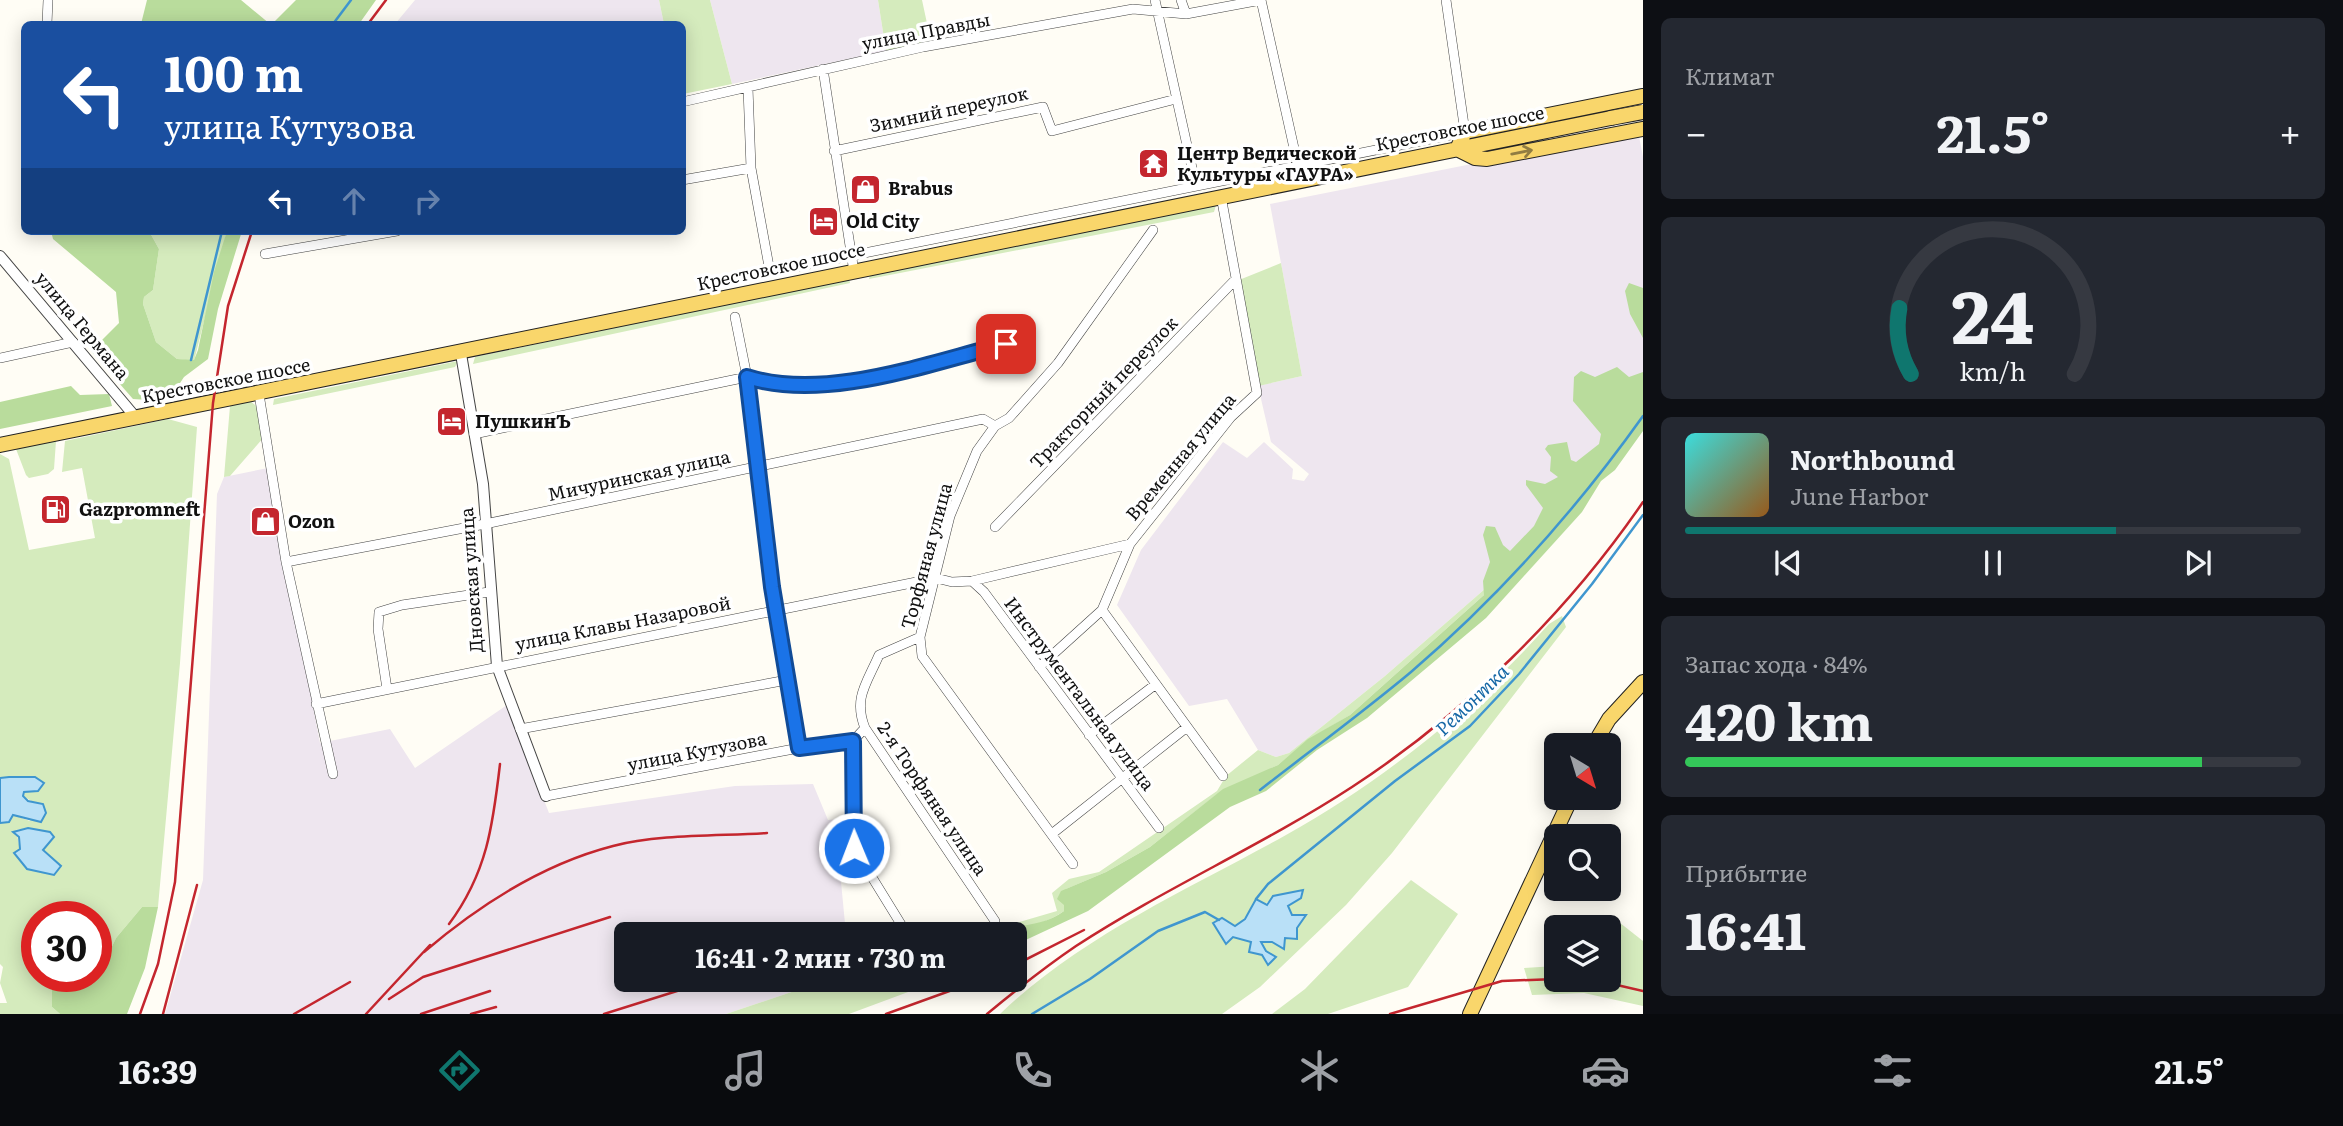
<!DOCTYPE html>
<html lang="ru">
<meta charset="utf-8">
<style>
body{margin:0;font-family:Literata,serif;background:#242831;color:#f1f3f6;height:100vh;display:flex;flex-direction:column;font-size:26px;white-space:nowrap}
*{box-sizing:border-box;margin:0}
p{font-size:23px;color:#9ea1a6}
.icon{flex:none;width:38px;height:38px;fill:none;stroke:currentColor;stroke-width:2;stroke-linecap:round;stroke-linejoin:round}
.map{position:relative;flex:1;overflow:hidden}
.drawer{display:flex;flex-direction:column;gap:18px;padding:18px;background:#0d0f14;width:700px}
.drawer>*{flex:none}
.top-card{position:absolute;left:21px;top:21px;width:665px;height:214px;border-radius:10px;box-shadow:0 4px 18px #0003;background:#1a4fa0;color:#fff;overflow:hidden}
.needle{width:46px;rotate:142deg}
.buttons{position:absolute;left:1544px;top:733px;display:grid;gap:14px}
.buttons a{display:grid;place-items:center;width:77px;height:77px;border-radius:10px;background:#171b24;box-shadow:0 4px 18px #0003;font-size:35px}
.speed{position:absolute;left:21px;top:901px;display:flex;gap:14px;font-size:35px;font-weight:700;text-align:center}
.speed>*{display:grid;place-content:center;width:91px;height:91px;border-radius:50%;background:#171b24;box-shadow:0 4px 18px #0003;line-height:1}
.speed .limit{border:10px solid #d22;background:#fff;color:#111}
.pin{position:absolute;display:grid;place-items:center;width:60px;height:60px;color:#fff;margin:-30px;border-radius:14px;box-shadow:0 4px 10px #0006}
.me{position:absolute;width:77px;margin:-38px;rotate:359deg;stroke-linejoin:round;filter:drop-shadow(0 0 5px #0008)}
.turn{display:flex;align-items:center;gap:24px;height:147px;padding:0 28px;font-size:32px}
.turn .icon{width:91px;height:91px;stroke-width:2.5}
.turn b{display:block;font-size:49px;line-height:60px}
.lanes{display:flex;align-items:center;height:66px;padding:0 28px;background:#0003;justify-content:center;gap:35px;direction:ltr}
.lanes .off{opacity:.35}
.big{font-size:52px;font-weight:700;line-height:1.1}
.drawer .tile{flex:1;display:flex;flex-direction:column;justify-content:center;gap:10px;min-width:0;padding:0 24px;border-radius:10px;background:#242831}
.drawer .dial{align-items:center;gap:0}
.dial svg{height:182px;overflow:visible;fill:none;stroke:#363941;stroke-width:7;stroke-linecap:round;text-anchor:middle}
.dial text{fill:#f1f3f6;stroke:none}
.song{display:flex;align-items:center;gap:21px}
.cover{width:84px;height:84px;border-radius:10px;background:linear-gradient(135deg,hsl(180 70% 55%),hsl(30 70% 35%))}
.played{height:7px;border-radius:4px;background:linear-gradient(90deg,#0f766e 70%,#363941 70%)}
.keys{display:flex;justify-content:space-around;direction:ltr}
.heat{display:flex;justify-content:space-between;align-items:center;font-size:38px;direction:ltr}
.charge{height:10px;border-radius:5px;background:linear-gradient(90deg,#34c759 84%,#363941 0)}
.trip{position:absolute;left:614px;top:922px;width:413px;height:70px;border-radius:10px;background:#171b24;box-shadow:0 4px 18px #0003;font-weight:700;line-height:70px;text-align:center}
.tab-bar{display:flex;height:112px;justify-content:space-around;align-items:center;background:#090b0e;color:#9ea1a6}
.tab-bar .icon{width:49px;height:49px}
.tab-bar .on{color:#0f766e}
.tab-bar b{font-size:32px;color:#f1f3f6}
main{display:flex;flex:1;min-height:0}
.map>svg:first-child{display:block}
.industrial{fill:#eee6ef}
.green{fill:#d5ebbd;fill-rule:evenodd}
.forest{fill:#b9dc9c}
.water{fill:#b9e0f7;stroke:#3f96cf;stroke-width:2}
.lines{fill:none;stroke-linecap:round;stroke-linejoin:round}
.stream{stroke:#3f96cf;stroke-width:2.5}
.minor-casing{stroke:#444;stroke-width:10}
.tertiary-casing{stroke:#444;stroke-width:12}
.primary-casing{stroke:#222;stroke-width:16}
.minor{stroke:#fff;stroke-width:9}
.tertiary{stroke:#fff;stroke-width:10}
.primary{stroke:#f9d66b;stroke-width:14}
.rail{stroke:#c4262e;stroke-width:2.5}
.primary-bridge-casing{stroke:#222;stroke-width:16;stroke-linecap:butt}
.primary-bridge{stroke:#f9d66b;stroke-width:14}
.oneway{stroke:#917d42}
.route-casing{stroke:#114b97;stroke-width:18}
.route{stroke:#1a73e8;stroke-width:12}
.labels{text-anchor:middle;stroke-width:7;stroke-linejoin:round;paint-order:stroke}
.street-label{font-size:18px;fill:#111;stroke:#fff}
.poi-label{font-size:18px;font-weight:bold;fill:#111;stroke:#fff;text-anchor:start}
.water-label{font-size:19px;font-style:italic;fill:#1768a6;stroke:#fff}
</style>
<main>
<div class="map">
<svg width="1643" height="1014" viewBox="0 0 1643 1014">
<rect width="100%" height="100%" fill="#fffdf5"/>
<path class="industrial" d="M 415,0 L 659,0 L 664,24 L 395,24 Z
M 710,0 L 878,0 L 886,51 L 732,84 Z
M 1638,131 L 1643,157 L 1643,405 L 1486,588 L 1385,676 L 1289,753 L 1276,757 L 1258,750 L 1227,699 L 1189,706 L 1117,605 L 1141,550 L 1223,442 L 1247,458 L 1264,442 L 1293,469 L 1292,479 L 1304,481 L 1309,474 L 1271,442 L 1258,386 L 1302,376 L 1270,204 Z
M 268,468 L 320,743 L 390,729 L 415,768 L 507,705 L 549,813 L 735,786 L 813,784 L 828,820 L 840,819 L 843,860 L 839,861 L 846,934 L 626,934 L 626,980 L 827,980 L 726,1014 L 165,1014 L 203,880 L 217,494 L 224,477 Z"/>
<path class="green" d="M 659,0 L 710,0 L 732,84 L 683,94 L 682,24 L 664,24 Z
M 878,0 L 922,0 L 931,42 L 886,51 Z
M 1216,205 L 1214,212 L 869,279 L 870,275 Z
M 149,231 L 227,231 L 194,361 L 177,359 L 156,342 L 143,304 L 144,297 L 153,290 L 159,249 Z
M 1281,263 L 1302,376 L 1254,387 L 1234,282 Z
M 849,279 L 850,283 L 473,364 L 475,357 Z
M 458,361 L 455,367 L 273,405 L 274,399 Z
M 250,401 L 260,409 L 264,437 L 230,476 L 224,477 L 230,406 Z
M 168,419 L 197,427 L 180,663 L 158,907 L 142,907 L 116,938 L 108,956 L 96,947 L 96,917 L 37,917 L 37,976 L 52,977 L 52,1007 L 60,1014 L 0,1014 L 0,1003 L 7,1003 L 0,983 L 3,967 L 0,964 L 0,823 L 9,822 L 13,815 L 30,821 L 38,805 L 23,796 L 35,777 L 0,778 L 0,454 L 9,459 L 29,550 L 95,538 L 82,468 L 62,472 L 65,441 ZM 28,828 L 50,832 L 53,839 L 43,850 L 50,858 L 54,875 L 25,866 L 15,853 L 20,849 L 16,830 Z
M 56,441 L 54,469 L 48,474 L 29,478 L 26,475 L 16,449 Z
M 1486,588 L 1484,595 L 1350,715 L 1308,740 L 1278,765 L 1216,795 L 1150,847 L 1106,872 L 1066,889 L 1064,911 C 1042,927 1004,934 978,934 L 1057,911 L 1052,893 L 1069,879 L 1099,872 L 1217,791 L 1226,776 L 1258,750 L 1276,757 L 1289,753 L 1385,676 Z
M 1562,616 L 1566,627 L 1392,853 L 1346,905 L 1260,987 L 1222,1014 L 1000,1014 C 1081,936 1189,889 1286,835 C 1384,780 1474,708 1549,624 ZM 1303,890 L 1288,906 L 1292,915 L 1305,915 L 1297,928 L 1298,934 L 1285,938 L 1284,949 L 1272,942 L 1261,941 L 1266,951 L 1267,964 L 1252,942 L 1233,937 L 1227,944 C 1233,930 1240,922 1250,912 C 1258,904 1265,908 1273,896 Z
M 1411,880 L 1458,914 L 1408,987 L 1328,1014 L 1272,1014 L 1305,989 Z
M 1615,919 L 1643,941 L 1643,1006 L 1584,993 L 1532,995 L 1524,968 L 1556,966 L 1556,980 L 1608,980 L 1608,931 Z
M 827,980 L 924,980 L 927,985 L 849,1014 L 726,1014 Z"/>
<path class="forest" d="M 147,0 L 241,0 L 270,24 L 141,24 Z
M 296,0 L 376,0 L 359,24 L 272,24 Z
M 51,231 L 149,231 L 159,249 L 153,290 L 144,297 L 143,304 L 156,342 L 177,359 L 194,360 L 198,350 L 214,272 L 227,231 L 242,231 L 218,309 L 208,359 L 184,377 L 172,395 L 148,400 L 133,399 L 91,351 L 119,323 L 116,292 L 53,239 Z
M 1629,283 L 1643,288 L 1643,338 L 1630,314 L 1625,291 Z
M 1617,367 L 1629,377 L 1643,372 L 1643,431 L 1615,470 L 1601,481 L 1582,512 L 1486,618 L 1367,718 L 1317,750 L 1266,791 L 1230,807 L 1088,911 L 1015,945 L 1015,934 L 984,934 C 1010,924 1040,929 1064,911 L 1064,905 L 1057,899 L 1061,891 L 1106,872 L 1150,847 L 1223,789 L 1278,765 L 1308,739 L 1350,715 L 1484,595 L 1483,581 L 1490,562 L 1483,535 L 1486,526 L 1495,527 L 1503,545 L 1510,551 L 1534,526 L 1543,508 L 1526,485 L 1526,480 L 1545,484 L 1558,477 L 1550,471 L 1551,457 L 1545,449 L 1548,445 L 1567,442 L 1571,460 L 1576,462 L 1599,444 L 1601,434 L 1573,401 L 1574,377 L 1581,371 L 1595,377 Z
M 71,386 L 80,395 L 109,394 L 112,406 L 0,429 L 0,402 Z
M 142,907 L 158,907 L 145,968 L 127,1014 L 60,1014 L 52,1007 L 52,977 L 96,976 L 96,947 L 108,955 L 116,938 Z"/>
<path class="water" d="M 9,777 L 35,777 L 44,783 L 38,791 L 24,792 L 23,796 L 28,801 L 43,804 L 46,813 L 41,822 L 13,815 L 9,822 L 0,823 L 0,778 Z
M 28,828 L 50,832 L 54,837 L 43,850 L 61,866 L 54,875 L 27,869 L 14,853 L 20,849 L 19,837 L 13,832 Z
M 1303,890 L 1301,898 L 1288,906 L 1292,915 L 1306,915 L 1297,928 L 1297,939 L 1285,938 L 1284,949 L 1272,942 L 1261,942 L 1266,951 L 1276,957 L 1268,965 L 1262,955 L 1249,952 L 1251,942 L 1233,937 L 1226,944 L 1213,923 L 1222,918 L 1235,926 L 1245,919 L 1256,899 L 1267,905 L 1273,896 Z"/>
<g class="lines">
<path class="stream" d="M 333,24 L 351,0
M 191,360 L 222,231
M 1260,790 C 1310,751 1362,713 1411,672 C 1498,597 1576,510 1643,416
M 1256,899 L 1268,884 L 1395,781 L 1470,726 L 1519,674 L 1592,584 L 1643,515
M 1032,1014 L 1090,979 L 1158,931 L 1205,912 L 1219,920"/>
<defs>
<path id="minor" d="M 1155,0 L 1196,186
M 1181,0 L 1186,14
M 1261,0 L 1298,166
M 47,24 L 48,0
M 823,69 L 854,272
M 748,88 L 751,168 L 770,272 L 1465,132 L 1446,0
M 682,102 L 923,47 L 1133,9 L 1186,14 L 1261,0
M 834,151 L 1043,107 L 1052,131 L 1176,99
M 682,180 L 751,168
M 265,254 L 397,231
M 735,317 L 747,377 L 775,610 L 799,748
M 0,358 L 73,342
M 259,394 L 286,562 L 333,774
M 474,434 L 747,377 C 827,402 949,358 1030,338
M 995,527 L 1235,280
M 1130,544 L 1102,610 L 1223,776
M 286,562 L 485,524 L 983,419 L 995,426
M 972,581 L 984,592 L 1159,828
M 920,637 L 879,655 C 867,683 853,698 865,728 L 995,921
M 1039,667 L 1102,610
M 387,689 L 378,629 L 379,612 L 402,605 L 489,592
M 316,704 L 936,578 L 952,582 L 972,581 L 1130,544 L 1231,417 L 1257,393 L 1221,196
M 865,728 L 853,741 L 852,747 L 854,848 L 907,934
M 520,729 L 787,680
M 1089,735 L 1156,684
M 546,796 L 799,748 L 853,741
M 1053,833 L 1187,727
M 1073,864 L 922,656 L 920,637 L 950,516 L 977,451 L 995,426 L 1009,418 L 1058,363 L 1153,230"/>
<path id="tertiary" d="M 0,256 L 137,419
M 461,354 L 483,484 L 497,666 L 546,796"/>
<path id="primary" d="M 1457,149 L 1465,132 L 1642,96
M 1457,149 L 1475,158 L 1487,159 L 1642,129
M 0,445 L 1611,118
M 1593,746 L 1609,719 L 1643,682
M 1470,1014 L 1571,798"/>
</defs>
<use href="#minor" class="minor-casing"/>
<use href="#tertiary" class="tertiary-casing"/>
<use href="#primary" class="primary-casing"/>
<use href="#minor" class="minor"/>
<use href="#tertiary" class="tertiary"/>
<use href="#primary" class="primary"/>
<path class="rail" d="M 368,24 L 386,0
M 449,924 C 487,873 493,825 500,764
M 424,952 C 478,906 543,864 613,846 C 657,834 721,836 767,833
M 1015,965 L 1084,930
M 1566,980 L 1604,982 L 1643,991
M 389,999 L 423,977 L 610,917
M 140,1014 L 158,964 L 175,882 L 213,403 L 228,306 L 252,231
M 163,1014 L 197,885
M 294,1014 L 350,982
M 366,1014 L 430,945
M 421,1014 L 490,991
M 471,1014 L 496,1007
M 604,1014 L 712,980
M 886,1014 L 980,980
M 987,1014 C 1016,990 1045,967 1076,946 C 1165,888 1263,845 1352,787 C 1464,714 1567,613 1643,502
M 1390,1014 L 1502,981 L 1556,979"/>
<defs>
<path id="primary-bridge" d="M 1611,118 L 1643,112"/>
</defs>
<use href="#primary-bridge" class="primary-bridge-casing"/>
<use href="#primary-bridge" class="primary-bridge"/>
</g>
<defs><path id="oneway-shaft" d="M-6 0H5M1.5-3L5.5 0L1.5 3" fill="none" stroke-width="1.6" stroke-linecap="round" stroke-linejoin="round" transform="scale(1.75)"/></defs>
<use class="oneway" href="#oneway-shaft" transform="translate(1522 152) rotate(-11)"/>
<g class="lines">
<defs>
<path id="route" d="M 854,848 L 853,741 L 799,748 L 772,587 L 747,377 C 826,402 928,363 1006,344"/>
</defs>
<use href="#route" class="route-casing"/>
<use href="#route" class="route"/>
</g>
<defs>
<symbol id="temple-square" viewBox="-11 -11 22 22"><rect x="-9" y="-9" width="18" height="18" rx="4" fill="#c4262e" stroke="#fff"/><path d="M0-6L5-2H3V0L6.5 2.5H4V6H1.5V3h-3V6H-4V2.5H-6.5L-3 0V-2H-5Z" fill="#fff"/></symbol>
<symbol id="shop-square" viewBox="-11 -11 22 22"><rect x="-9" y="-9" width="18" height="18" rx="4" fill="#c4262e" stroke="#fff"/><path d="M-5-2.5h2.3a2.7 3.5 0 0 1 5.4 0H5L5.5 6h-11ZM-1.5-2.5h3a1.5 2.3 0 0 0-3 0Z" fill="#fff"/></symbol>
<symbol id="hotel-square" viewBox="-11 -11 22 22"><rect x="-9" y="-9" width="18" height="18" rx="4" fill="#c4262e" stroke="#fff"/><path d="M-6-4.5h1.5V1H6V5H4.5V3h-9V5H-6ZM-4 0a1.8 1.8 0 1 1 3.6 0ZM.5 0V-2.5h3Q6-2.5 6 0Z" fill="#fff"/></symbol>
<symbol id="fuel-square" viewBox="-11 -11 22 22"><rect x="-9" y="-9" width="18" height="18" rx="4" fill="#c4262e" stroke="#fff"/><path d="M-5.5-6h7V0h2V4h1.3V-2.5L3-4.5l.8-.8L6-3V5H2.5V1h-1V6h-7ZM-4.2-4.7v3.2H.2V-4.7Z" fill="#fff"/></symbol>
</defs>
<g fill-rule="evenodd">
<use href="#temple-square" x="1136" y="146" width="35" height="35"/>
<use href="#shop-square" x="848" y="172" width="35" height="35"/>
<use href="#hotel-square" x="806" y="204" width="35" height="35"/>
<use href="#hotel-square" x="434" y="404" width="35" height="35"/>
<use href="#fuel-square" x="38" y="492" width="35" height="35"/>
<use href="#shop-square" x="248" y="504" width="35" height="35"/>
</g>
<g class="labels">
<g class="street-label">
<text transform="translate(926 32) rotate(-11)" y="6">улица Правды</text>
<text transform="translate(949 110) rotate(-12)" y="6">Зимний переулок</text>
<text transform="translate(1460 129) rotate(-11)" y="6">Крестовское шоссе</text>
<text transform="translate(781 267) rotate(-12)" y="6">Крестовское шоссе</text>
<text transform="translate(82 326) rotate(50)" y="6">улица Германа</text>
<text transform="translate(226 381) rotate(-11)" y="6">Крестовское шоссе</text>
<text transform="translate(1104 393) rotate(-46)" y="6">Тракторный переулок</text>
<text transform="translate(1181 457) rotate(-50)" y="6">Временная улица</text>
<text transform="translate(639 476) rotate(-12)" y="6">Мичуринская улица</text>
<text transform="translate(927 556) rotate(-75)" y="6">Торфяная улица</text>
<text transform="translate(472 580) rotate(-94)" y="6">Дновская улица</text>
<text transform="translate(623 624) rotate(-11)" y="6">улица Клавы Назаровой</text>
<text transform="translate(1079 694) rotate(53)" y="6">Инструментальная улица</text>
<text transform="translate(697 752) rotate(-11)" y="6">улица Кутузова</text>
<text transform="translate(932 799) rotate(56)" y="6">2-я Торфяная улица</text>
</g>
<g class="poi-label">
<text x="1177" y="160">Центр Ведической<tspan x="1177" dy="21">Культуры «ГАУРА»</tspan></text>
<text x="888" y="195">Brabus</text>
<text x="846" y="228">Old City</text>
<text x="475" y="428">ПушкинЪ</text>
<text x="79" y="516">Gazpromneft</text>
<text x="288" y="528">Ozon</text>
</g>
<g class="water-label">
<text transform="translate(1472 700) rotate(-44)" y="7">Ремонтка</text>
</g>
</g>
</svg>
<div class="buttons">
<a><svg class="needle" viewBox="-14 -14 28 28"><path d="M0-13l5 13h-10z" fill="#e53935"/><path d="M0 13l5-13h-10z" fill="#9ea1a6"/></svg></a>
<a><svg class="icon" aria-label="search" viewBox="0 0 24 24"><circle cx="10" cy="10" r="6"/><path d="M15 15l6 6"/></svg></a>
<a><svg class="icon" aria-label="layers" viewBox="0 0 24 24"><path d="M12 4l9 5-9 5-9-5zM3 14l9 5 9-5"/></svg></a>
</div>
<div class="speed"><div class="limit">30</div></div>
<div class="pin" style="left:1006px;top:344px;background:#d93025"><svg class="icon" aria-label="arrive" viewBox="0 0 24 24"><path d="M6 21V4h12l-3 4 3 4H6"/></svg></div>
<svg class="me" style="left:854px;top:848px" viewBox="-20 -20 40 40"><circle r="17" fill="#1a73e8" stroke="#fff" stroke-width="3"/><path d="M0-11L8 9 0 5-8 9z" fill="#fff"/></svg>
<div class="trip">16:41 · 2 мин · 730 m</div>
<div class="top-card">
<div class="turn"><svg class="icon" aria-label="left" viewBox="0 0 24 24"><path d="M17 20v-9H6M10 6l-5 5 5 5"/></svg><div><b>100 m</b>улица Кутузова</div></div>
<div class="lanes"><svg class="icon" aria-label="left" viewBox="0 0 24 24"><path d="M17 20v-9H6M10 6l-5 5 5 5"/></svg><svg class="icon off" aria-label="ahead" viewBox="0 0 24 24"><path d="M12 20V5M6 11l6-6 6 6"/></svg><svg class="icon off" aria-label="right" viewBox="0 0 24 24"><path d="M7 20v-9h11M14 6l5 5-5 5"/></svg></div>
</div>
</div>
<section class="drawer">
<div class="tile"><p>Климат</p>
<div class="heat"><a>−</a><b class="big">21.5°</b><a>+</a></div>
</div>
<div class="tile dial"><svg viewBox="0 0 100 80">
<path d="M14 69A42 42 0 1 1 86 69"/>
<path d="M14 69A42 42 0 0 1 9 40" stroke="#0f766e"/>
<text x="50" y="56" font-size="32" font-weight="700">24</text>
<text x="50" y="72" font-size="11">km/h</text>
</svg></div>
<div class="tile">
<div class="song"><i class="cover"></i><div><b>Northbound</b><p>June Harbor</p></div></div>
<div class="played"></div>
<div class="keys"><svg class="icon" aria-label="previous" viewBox="0 0 24 24"><path d="M18 5L8 12l10 7zM5 5v14"/></svg><svg class="icon" aria-label="pause" viewBox="0 0 24 24"><path d="M8 5v14M16 5v14"/></svg><svg class="icon" aria-label="next" viewBox="0 0 24 24"><path d="M6 5l10 7-10 7zM19 5v14"/></svg></div>
</div>
<div class="tile"><p>Запас хода · 84%</p><b class="big">420 km</b><div class="charge"></div></div>
<div class="tile"><p>Прибытие</p><b class="big">16:41</b></div>
</section>
</main>
<nav class="tab-bar">
<b>16:39</b>
<svg class="icon on" aria-label="directions" viewBox="0 0 24 24"><path d="M12 3l9 9-9 9-9-9zM9 14v-3h6M13 9l2 2-2 2"/></svg>
<svg class="icon" aria-label="music" viewBox="0 0 24 24"><path d="M9 18V5l10-2v13"/><circle cx="6" cy="18" r="3"/><circle cx="16" cy="16" r="3"/></svg>
<svg class="icon" aria-label="phone" viewBox="0 0 24 24"><path d="M5 4h4l2 5-3 2q2 4 5 5l2-3 5 2v4C11 20 4 13 5 4z"/></svg>
<svg class="icon" aria-label="climate" viewBox="0 0 24 24"><path d="M12 3v18M4 7l16 10M4 17L20 7"/></svg>
<svg class="icon" aria-label="car" viewBox="0 0 24 24"><path d="M5 17H2v-5l4-1 3-4h7l3 4 3 1v5h-3M9 17h6M6 11h13"/><circle cx="7" cy="17" r="2"/><circle cx="17" cy="17" r="2"/></svg>
<svg class="icon" aria-label="filters" viewBox="0 0 24 24"><path d="M4 7h16M4 17h16"/><circle cx="9" cy="7" r="2"/><circle cx="15" cy="17" r="2"/></svg>
<b>21.5°</b>
</nav>
